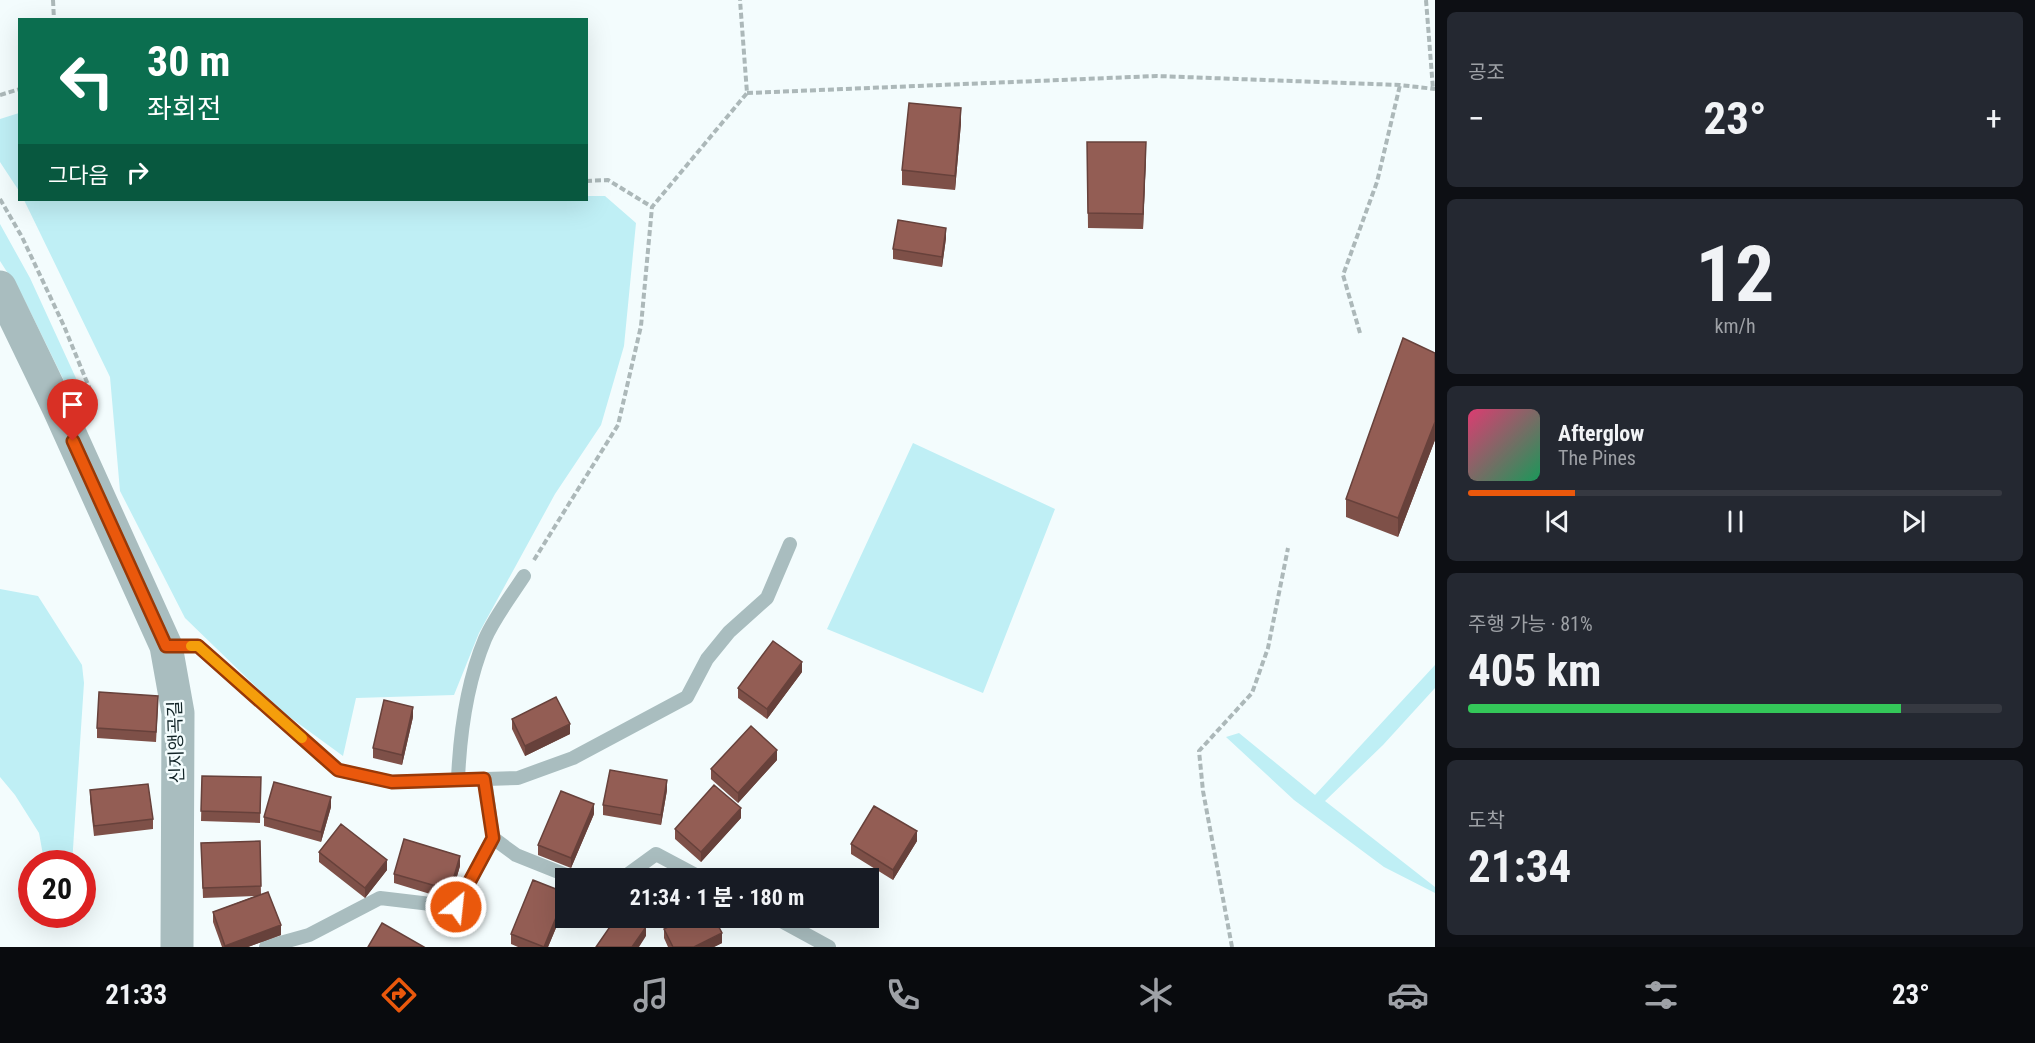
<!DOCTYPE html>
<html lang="ko">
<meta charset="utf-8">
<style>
body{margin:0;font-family:"Roboto Condensed","Noto Sans KR",sans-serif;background:#242831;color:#f1f3f6;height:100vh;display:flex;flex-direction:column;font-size:22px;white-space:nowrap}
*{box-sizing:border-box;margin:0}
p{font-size:20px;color:#9ea1a6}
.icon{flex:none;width:33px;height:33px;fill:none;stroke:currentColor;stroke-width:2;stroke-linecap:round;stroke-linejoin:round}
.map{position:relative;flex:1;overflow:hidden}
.details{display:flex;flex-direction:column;gap:12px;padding:12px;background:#0d0f14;width:600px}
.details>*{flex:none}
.hud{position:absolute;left:18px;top:18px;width:570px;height:183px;border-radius:0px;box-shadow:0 6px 24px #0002;background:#0b6e4f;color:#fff;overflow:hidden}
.speed{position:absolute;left:18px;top:850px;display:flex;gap:12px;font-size:30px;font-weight:700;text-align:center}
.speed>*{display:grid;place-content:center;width:78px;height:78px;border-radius:50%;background:#171b24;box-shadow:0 6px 24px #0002;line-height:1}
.speed .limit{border:9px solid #d22;background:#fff;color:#111}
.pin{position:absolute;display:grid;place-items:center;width:51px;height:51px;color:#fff;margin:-62px -26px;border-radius:50% 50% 50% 0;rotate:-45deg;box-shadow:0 0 6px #0007}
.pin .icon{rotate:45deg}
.me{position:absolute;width:66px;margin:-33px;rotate:28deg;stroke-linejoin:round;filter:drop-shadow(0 0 4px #0008)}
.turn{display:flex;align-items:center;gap:21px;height:126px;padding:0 30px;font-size:27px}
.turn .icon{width:78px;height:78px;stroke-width:2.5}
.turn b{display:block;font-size:42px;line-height:51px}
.then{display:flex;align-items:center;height:57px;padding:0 30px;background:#0003;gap:12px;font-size:22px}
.big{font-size:45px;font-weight:700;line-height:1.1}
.details .tile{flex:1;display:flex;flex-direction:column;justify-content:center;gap:9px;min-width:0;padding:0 21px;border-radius:9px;background:#242831}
.details .dial{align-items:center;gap:0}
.dial b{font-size:78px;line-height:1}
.song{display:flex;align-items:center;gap:18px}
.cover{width:72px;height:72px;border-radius:9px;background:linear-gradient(135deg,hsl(340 70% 55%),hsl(150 70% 35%))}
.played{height:6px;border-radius:3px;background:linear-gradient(90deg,#ea580c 20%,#363941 20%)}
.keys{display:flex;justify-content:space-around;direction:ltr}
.heat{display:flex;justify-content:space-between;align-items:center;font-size:33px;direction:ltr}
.charge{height:9px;border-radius:4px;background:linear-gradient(90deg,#34c759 81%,#363941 0)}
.trip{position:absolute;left:555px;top:868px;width:324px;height:60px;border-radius:0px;background:#171b24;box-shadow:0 6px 24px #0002;font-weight:700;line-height:60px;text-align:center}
.tab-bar{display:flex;height:96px;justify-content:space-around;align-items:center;background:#090b0e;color:#9ea1a6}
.tab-bar .icon{width:42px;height:42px}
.tab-bar .current{color:#ea580c}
.tab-bar b{font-size:27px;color:#f1f3f6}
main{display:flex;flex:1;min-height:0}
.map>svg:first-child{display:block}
.green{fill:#bfeff5}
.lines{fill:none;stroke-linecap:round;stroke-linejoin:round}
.path{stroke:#acb8b9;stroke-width:4;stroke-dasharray:6 3;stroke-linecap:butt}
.service{stroke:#a9bdbf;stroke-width:14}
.tertiary{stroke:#a9bdbf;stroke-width:33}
.wall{fill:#7e5048}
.shaded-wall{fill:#67413b}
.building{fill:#935d54;stroke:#67413b;stroke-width:1.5}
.route-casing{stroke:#983908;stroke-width:15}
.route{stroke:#ea580c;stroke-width:10}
.slow{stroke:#f59e0b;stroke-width:10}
.labels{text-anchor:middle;stroke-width:5;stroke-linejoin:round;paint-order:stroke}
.street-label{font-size:18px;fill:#102225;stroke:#f3fcfd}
</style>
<main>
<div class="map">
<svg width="1435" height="947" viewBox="0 0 1435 947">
<rect width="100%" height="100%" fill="#f3fcfd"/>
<path class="green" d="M 19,113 L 20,113 L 19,191 L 0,162 L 0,119 Z
M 587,196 L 605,196 L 636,223 L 624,346 L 601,425 L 555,494 L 479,633 L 454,695 L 356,698 L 343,756 L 280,710 L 185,618 L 120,491 L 110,377 L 24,200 L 586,200 Z
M 0,224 L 30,278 L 80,387 L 72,397 L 23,297 L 0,261 Z
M 913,443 L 1055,509 L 983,693 L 827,629 Z
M 0,589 L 38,596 L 82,665 L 84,683 L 72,864 L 54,864 L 43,855 L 39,833 L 15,795 L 0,777 Z
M 1435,665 L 1435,688 L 1383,745 L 1325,801 L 1435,887 L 1435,893 L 1384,867 L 1294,800 L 1226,737 L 1239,733 L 1315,795 Z"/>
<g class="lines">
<path class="path" d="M 53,0 L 54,20
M 1426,0 L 1433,89
M 747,93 L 1157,76 L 1400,85 L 1435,89
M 0,95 L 20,89
M 586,181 L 608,180 L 652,207
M 0,199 L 22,237 L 64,326 L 91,392 L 91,405
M 1360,333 L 1343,275 L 1377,182 L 1400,85
M 534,560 L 618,425 L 641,326 L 652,207 L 747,93 L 740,0
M 1232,947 L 1203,791 L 1199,751 L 1252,693 L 1268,648 L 1288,548"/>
<path class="service" d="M 166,646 L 198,646 L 338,770 L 392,782 L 518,778 L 573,758 L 687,697 L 707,659 L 729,632 L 767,598 L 790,544
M 458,779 C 460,733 467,682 485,639 C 494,618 511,596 524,576
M 485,779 L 493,838 L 516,855 L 576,879
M 609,879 L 623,878 L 656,854 L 703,879
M 776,918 L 829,947
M 266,947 L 309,935 L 380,898 L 456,907 L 493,838"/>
<path class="tertiary" d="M 0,287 L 58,407 L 166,646 L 178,713 L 177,947"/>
</g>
<path class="wall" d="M 961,123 L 955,190 L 902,185 L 902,170 Z
M 1087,142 L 1146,156 L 1143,229 L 1088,228 Z
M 946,238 L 942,267 L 893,259 L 893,249 Z
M 1435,353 L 1435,440 L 1398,537 L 1346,517 L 1346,499 Z
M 802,672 L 767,719 L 738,698 L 738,688 Z
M 158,706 L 156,742 L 97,738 L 97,728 Z
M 413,717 L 402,765 L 373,758 L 373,748 Z
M 512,719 L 570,734 L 525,756 L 512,729 Z
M 777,760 L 738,803 L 711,779 L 711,769 Z
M 202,776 L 261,777 L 260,823 L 201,821 Z
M 90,790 L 153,819 L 153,829 L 94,836 L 90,800 Z
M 667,790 L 661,825 L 603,815 L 603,805 Z
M 331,807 L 321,842 L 264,826 L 264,817 Z
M 594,814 L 571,868 L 538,855 L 538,845 Z
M 741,818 L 701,862 L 675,839 L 675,829 Z
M 260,841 L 261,894 L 281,935 L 248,947 L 222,947 L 213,922 L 213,912 L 255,896 L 203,898 L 201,843 Z
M 917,841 L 893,880 L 851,854 L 851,844 Z
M 319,852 L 387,870 L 365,898 L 319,862 Z
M 460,866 L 450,900 L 394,883 L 394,874 Z
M 566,893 L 566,904 L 548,947 L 518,947 L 511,944 L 511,934 Z
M 664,929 L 722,943 L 714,947 L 668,947 L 664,938 Z"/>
<path class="shaded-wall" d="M 961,108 L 961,123 L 955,190 L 955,176 Z
M 1146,142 L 1146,156 L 1143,229 L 1143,214 Z
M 946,228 L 946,238 L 942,267 L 942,257 Z
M 1435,422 L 1435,440 L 1398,537 L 1398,518 Z
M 802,662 L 802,672 L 767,719 L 767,709 Z
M 413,707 L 413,717 L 402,765 L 402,755 Z
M 570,724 L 570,734 L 525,756 L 525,746 Z
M 777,750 L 777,760 L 738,803 L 738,793 Z
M 667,780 L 667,790 L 661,825 L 661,815 Z
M 331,797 L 331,807 L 321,842 L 321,832 Z
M 594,804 L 594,814 L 571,868 L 571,858 Z
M 741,808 L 741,818 L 701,862 L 701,852 Z
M 917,831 L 917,841 L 893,880 L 893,870 Z
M 460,856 L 460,866 L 450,900 L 450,890 Z
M 387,860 L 387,870 L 365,898 L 365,888 Z
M 566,894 L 566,904 L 548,947 L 544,947 Z
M 281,925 L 281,935 L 248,947 L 225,947 L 225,946 Z
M 646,927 L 646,936 L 639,947 L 632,947 Z
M 722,933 L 722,943 L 714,947 L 694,947 Z"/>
<path class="building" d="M 909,103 L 961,108 L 955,176 L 902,170 Z
M 1087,142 L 1146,142 L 1143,214 L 1088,213 Z
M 898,220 L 946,228 L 942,257 L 893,249 Z
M 1403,338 L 1435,353 L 1435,422 L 1398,518 L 1346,499 Z
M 773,641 L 802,662 L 767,709 L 738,688 Z
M 99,692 L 158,696 L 156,732 L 97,728 Z
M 556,697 L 570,724 L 525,746 L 512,719 Z
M 384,700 L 413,707 L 402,755 L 373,748 Z
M 751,726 L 777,750 L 738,793 L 711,769 Z
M 610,770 L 667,780 L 661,815 L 603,805 Z
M 202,776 L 261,777 L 260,813 L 201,811 Z
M 274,782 L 331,797 L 321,832 L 264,817 Z
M 148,784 L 153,819 L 94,826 L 90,790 Z
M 714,785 L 741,808 L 701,852 L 675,829 Z
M 561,791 L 594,804 L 571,858 L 538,845 Z
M 874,806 L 917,831 L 893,870 L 851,844 Z
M 341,824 L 387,860 L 365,888 L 319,852 Z
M 404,839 L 460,856 L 450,890 L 394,874 Z
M 260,841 L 261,886 L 203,888 L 201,843 Z
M 533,880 L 566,893 L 544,947 L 511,934 Z
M 268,892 L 281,925 L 225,946 L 213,912 Z
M 616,918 L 633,918 L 646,927 L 632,947 L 596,947 Z
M 685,918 L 714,918 L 722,933 L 694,947 L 673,947 L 664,929 Z
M 382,923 L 424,947 L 368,947 Z"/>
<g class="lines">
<defs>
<path id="route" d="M 73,441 L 166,646 L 198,646 L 338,770 L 392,782 L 484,779 L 493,838 L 456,907"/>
</defs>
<use href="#route" class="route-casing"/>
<use href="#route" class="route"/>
<path class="slow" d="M 191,646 L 198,646 L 302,738"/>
</g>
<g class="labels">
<g class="street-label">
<text transform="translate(176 742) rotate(-92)" y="6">신지앵곡길</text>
</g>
</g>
</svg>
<div class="speed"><div class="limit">20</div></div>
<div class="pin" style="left:73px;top:441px;background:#d93025"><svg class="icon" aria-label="arrive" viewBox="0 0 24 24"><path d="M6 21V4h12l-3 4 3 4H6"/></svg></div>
<svg class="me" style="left:456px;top:907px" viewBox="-20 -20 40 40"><circle r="17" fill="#ea580c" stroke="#fff" stroke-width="3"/><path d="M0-11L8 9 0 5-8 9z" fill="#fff"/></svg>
<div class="trip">21:34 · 1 분 · 180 m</div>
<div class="hud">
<div class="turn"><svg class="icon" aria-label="left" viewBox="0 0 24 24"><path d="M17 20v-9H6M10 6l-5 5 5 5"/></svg><div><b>30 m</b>좌회전</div></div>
<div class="then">그다음<svg class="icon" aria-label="right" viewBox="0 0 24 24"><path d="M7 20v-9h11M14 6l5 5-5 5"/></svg></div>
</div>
</div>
<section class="details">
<div class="tile"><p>공조</p>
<div class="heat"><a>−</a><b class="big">23°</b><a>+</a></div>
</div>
<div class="tile dial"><b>12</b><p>km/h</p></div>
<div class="tile">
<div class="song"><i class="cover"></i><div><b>Afterglow</b><p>The Pines</p></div></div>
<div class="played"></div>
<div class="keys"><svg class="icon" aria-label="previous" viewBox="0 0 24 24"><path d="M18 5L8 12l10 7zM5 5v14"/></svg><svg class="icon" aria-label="pause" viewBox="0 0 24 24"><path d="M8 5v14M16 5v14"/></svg><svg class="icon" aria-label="next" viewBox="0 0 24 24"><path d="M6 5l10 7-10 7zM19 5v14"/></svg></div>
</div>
<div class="tile"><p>주행 가능 · 81%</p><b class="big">405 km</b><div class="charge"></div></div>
<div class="tile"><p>도착</p><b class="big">21:34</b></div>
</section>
</main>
<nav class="tab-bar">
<b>21:33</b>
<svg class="icon current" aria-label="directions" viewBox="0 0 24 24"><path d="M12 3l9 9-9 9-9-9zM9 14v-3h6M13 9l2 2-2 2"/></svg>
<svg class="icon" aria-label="music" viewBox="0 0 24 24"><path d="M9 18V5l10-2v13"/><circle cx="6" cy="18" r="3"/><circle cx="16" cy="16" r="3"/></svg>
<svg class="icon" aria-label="phone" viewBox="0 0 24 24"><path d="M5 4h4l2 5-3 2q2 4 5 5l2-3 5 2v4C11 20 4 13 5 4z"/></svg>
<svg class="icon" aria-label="climate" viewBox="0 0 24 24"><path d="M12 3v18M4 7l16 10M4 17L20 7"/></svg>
<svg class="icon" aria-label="car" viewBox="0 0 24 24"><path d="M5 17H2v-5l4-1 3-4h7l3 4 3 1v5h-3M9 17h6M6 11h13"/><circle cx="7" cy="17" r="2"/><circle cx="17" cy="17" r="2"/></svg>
<svg class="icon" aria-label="filters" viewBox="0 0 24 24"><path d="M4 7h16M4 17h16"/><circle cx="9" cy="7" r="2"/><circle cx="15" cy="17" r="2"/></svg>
<b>23°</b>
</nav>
